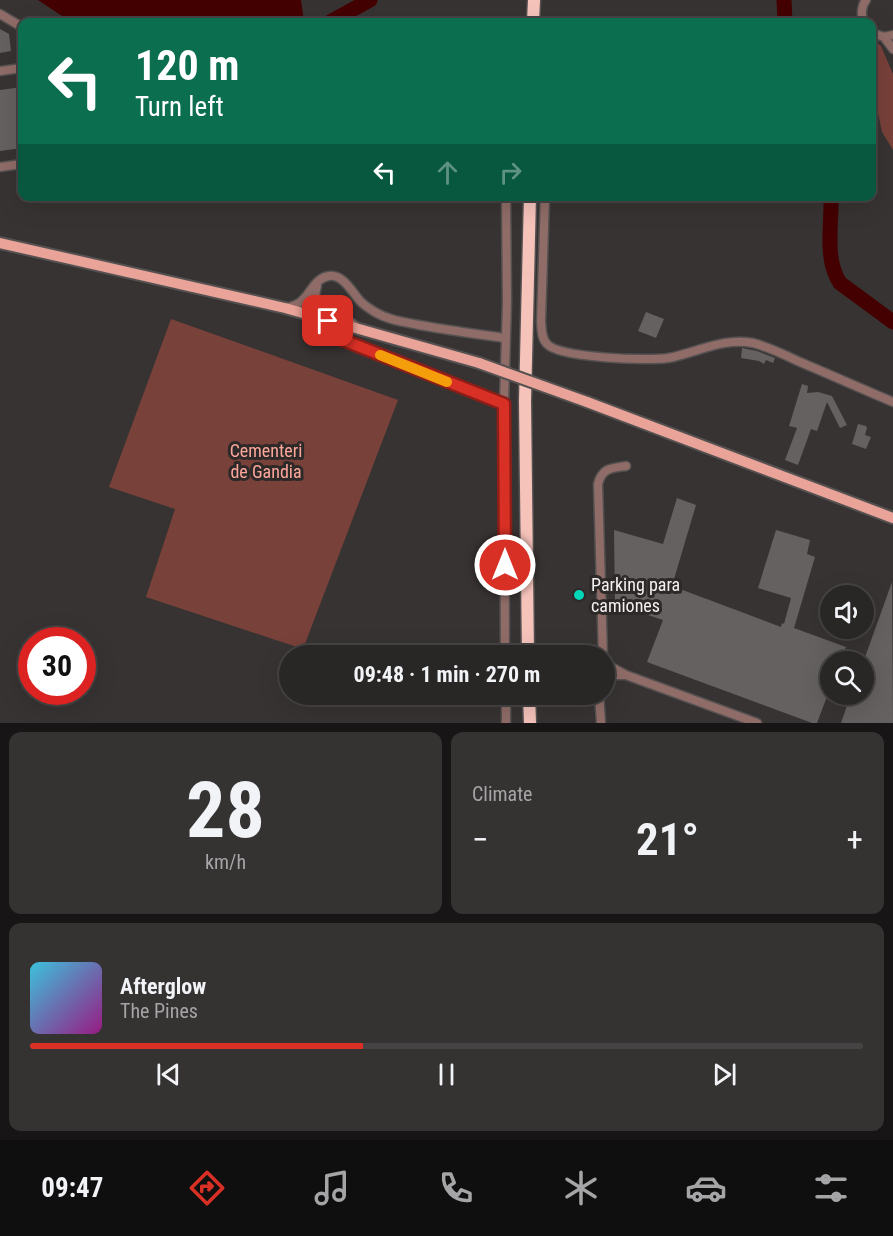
<!DOCTYPE html>
<meta charset="utf-8">
<style>
body{margin:0;font-family:"Roboto Condensed",sans-serif;background:#353232;color:#f1f3f6;height:100vh;display:flex;flex-direction:column;font-size:22px;white-space:nowrap}
*{box-sizing:border-box;margin:0}
p{font-size:20px;color:#a5a5a7}
.icon{flex:none;width:33px;height:33px;fill:none;stroke:currentColor;stroke-width:2;stroke-linecap:round;stroke-linejoin:round}
.map{position:relative;height:723px;overflow:hidden}
.side{display:flex;flex-direction:column;gap:9px;padding:9px;background:#171515;flex:1}
.side>*{flex:none}
.banner{position:absolute;left:18px;top:18px;width:858px;height:183px;border-radius:12px;box-shadow:0 6px 24px #0002,0 0 0 2px #454343;background:#0b6e4f;color:#fff;overflow:hidden}
.tools{position:absolute;left:820px;top:585px;display:grid;gap:12px}
.tools a{display:grid;place-items:center;width:54px;height:54px;border-radius:50%;background:#292626;box-shadow:0 6px 24px #0002,0 0 0 2px #454343;font-size:30px}
.speed{position:absolute;left:18px;top:627px;display:flex;gap:12px;font-size:30px;font-weight:700;text-align:center}
.speed>*{display:grid;place-content:center;width:78px;height:78px;border-radius:50%;background:#292626;box-shadow:0 6px 24px #0002,0 0 0 2px #454343;line-height:1}
.speed .limit{border:9px solid #d22;background:#fff;color:#111}
.pin{position:absolute;display:grid;place-items:center;width:51px;height:51px;color:#fff;margin:-26px;border-radius:12px;box-shadow:0 3px 9px #0006}
.me{position:absolute;width:66px;margin:-33px;rotate:0deg;stroke-linejoin:round;filter:drop-shadow(0 0 4px #0008)}
.turn{display:flex;align-items:center;gap:21px;height:126px;padding:0 18px;font-size:27px}
.turn .icon{width:78px;height:78px;stroke-width:2.5}
.turn b{display:block;font-size:42px;line-height:51px}
.lanes{display:flex;align-items:center;height:57px;padding:0 18px;background:#0003;justify-content:center;gap:30px;direction:ltr}
.lanes .off{opacity:.35}
.big{font-size:45px;font-weight:700;line-height:1.1}
.side .tile{flex:1;display:flex;flex-direction:column;justify-content:center;gap:9px;min-width:0;padding:0 21px;border-radius:12px;background:#353232}
.side .dial{align-items:center;gap:0}
.dial b{font-size:78px;line-height:1}
.song{display:flex;align-items:center;gap:18px}
.cover{width:72px;height:72px;border-radius:9px;background:linear-gradient(135deg,hsl(190 70% 55%),hsl(310 70% 35%))}
.played{height:6px;border-radius:3px;background:linear-gradient(90deg,#d93025 40%,#454343 40%)}
.keys{display:flex;justify-content:space-around;direction:ltr}
.heat{display:flex;justify-content:space-between;align-items:center;font-size:33px;direction:ltr}
.side .tiles{flex:1;display:grid;gap:9px;grid-template-columns:1fr 1fr}
.tile:last-child{grid-column:span 2}
.trip{position:absolute;left:279px;top:645px;width:336px;height:60px;border-radius:30px;background:#292626;box-shadow:0 6px 24px #0002,0 0 0 2px #454343;font-weight:700;line-height:60px;text-align:center}
.dock{display:flex;height:96px;justify-content:space-around;align-items:center;background:#100f0f;color:#a5a5a7}
.dock .icon{width:42px;height:42px}
.dock .active{color:#d93025}
.dock b{font-size:27px;color:#f1f3f6}
.map>svg:first-child{display:block}
.green{fill:#78413a}
.water{fill:#440001}
.lines{fill:none;stroke-linecap:round;stroke-linejoin:round}
.river{stroke:#440001;stroke-width:15}
.building{fill:#656160}
.minor-casing{stroke:#555151;stroke-width:11}
.major-casing{stroke:#555151;stroke-width:14}
.highway-casing{stroke:#555151;stroke-width:15}
.minor{stroke:#8f6c67;stroke-width:8}
.major{stroke:#e9a399;stroke-width:10}
.highway{stroke:#f6c3bb;stroke-width:12}
.major-bridge-casing{stroke:#555151;stroke-width:14;stroke-linecap:butt}
.major-bridge{stroke:#e9a399;stroke-width:10}
.route-casing{stroke:#8d1f18;stroke-width:15}
.route{stroke:#d93025;stroke-width:10}
.slow{stroke:#f59e0b;stroke-width:10}
.poi-dot{fill:#00d5b7;stroke:#2d2928;stroke-width:2}
.labels{text-anchor:middle;stroke-width:6;stroke-linejoin:round;paint-order:stroke}
.park-label{font-size:18px;fill:#fda79b;stroke:#2d2928}
.poi-label{font-size:18px;fill:#f4f1f1;stroke:#2d2928;text-anchor:start}
</style>
<div class="map">
<svg width="893" height="723" viewBox="0 0 893 723">
<rect width="100%" height="100%" fill="#373332"/>
<path class="green" d="M 872,39 L 881,46 L 893,74 L 893,150 L 882,132 L 872,84 Z
M 171,319 L 398,400 L 303,649 L 146,597 L 175,509 L 109,487 Z"/>
<path class="water" d="M 38,0 L 301,0 L 304,22 L 71,22 Z"/>
<g class="lines">
<path class="river" d="M 784,0 L 785,22
M 330,22 L 370,0
M 831,196 C 832,224 824,259 840,283 L 893,322"/>
</g>
<path class="building" d="M 0,29 L 9,34 L 11,51 L 0,53 Z
M 22,87 L 22,148 L 0,151 L 0,90 Z
M 646,312 L 664,319 L 656,338 L 638,331 Z
M 742,348 L 757,351 L 775,358 L 773,363 L 766,360 L 764,364 L 759,361 L 741,358 Z
M 802,384 L 808,386 L 807,393 L 818,392 L 832,396 L 847,425 L 840,428 L 827,402 L 817,431 L 811,429 L 798,465 L 785,460 L 797,428 L 789,426 Z
M 858,424 L 866,426 L 867,428 L 865,435 L 871,437 L 866,449 L 852,444 Z
M 677,498 L 696,505 L 672,586 L 781,627 L 782,623 L 784,624 L 791,598 L 758,588 L 776,530 L 810,540 L 807,554 L 815,557 L 794,628 L 846,647 L 840,662 L 831,662 L 831,686 L 817,723 L 812,723 L 647,662 L 663,620 L 615,604 L 614,530 L 663,544 Z
M 892,582 L 893,723 L 841,723 L 851,694 L 864,694 L 864,660 Z"/>
<g class="lines">
<defs>
<path id="minor" d="M 0,14 L 22,27
M 863,22 C 861,14 861,7 866,0
M 872,33 L 884,37 L 893,35
M 884,37 L 893,49
M 0,71 L 22,68
M 0,167 L 22,164
M 545,196 L 541,322 C 542,330 541,338 547,344 C 559,358 648,361 668,358 C 696,353 723,337 753,343 C 769,347 785,355 800,362 C 831,375 862,389 893,402
M 317,286 C 307,321 340,307 357,328
M 286,308 C 290,307 295,306 299,303 C 310,296 314,278 329,276 C 343,274 352,292 360,301 C 364,305 370,309 375,312 C 388,320 404,322 419,325 C 447,330 476,334 505,338
M 328,321 L 333,336 L 504,404
M 505,656 L 504,404 L 507,302 L 506,196
M 603,656 L 598,484 C 602,468 611,468 626,466
M 604,660 L 608,665 L 626,675
M 604,678 L 615,675 L 626,675 L 757,723
M 506,694 L 506,723
M 599,694 L 601,723"/>
<path id="major" d="M 0,243 L 285,308 L 479,363
M 587,402 L 893,518"/>
<path id="highway" d="M 533,22 L 534,0
M 528,656 L 525,401 L 530,196
M 529,694 L 530,723"/>
</defs>
<use href="#minor" class="minor-casing"/>
<use href="#major" class="major-casing"/>
<use href="#highway" class="highway-casing"/>
<use href="#minor" class="minor"/>
<use href="#major" class="major"/>
<use href="#highway" class="highway"/>
<defs>
<path id="major-bridge" d="M 479,363 L 587,402"/>
</defs>
<use href="#major-bridge" class="major-bridge-casing"/>
<use href="#major-bridge" class="major-bridge"/>
</g>
<g class="lines">
<defs>
<path id="route" d="M 328,321 L 333,336 L 504,404 L 505,565"/>
</defs>
<use href="#route" class="route-casing"/>
<use href="#route" class="route"/>
<path class="slow" d="M 380,355 L 447,382"/>
</g>
<circle class="poi-dot" cx="579" cy="595" r="6"/>
<g class="labels">
<g class="park-label">
<text x="266" y="457">Cementeri<tspan x="266" dy="21">de Gandia</tspan></text>
</g>
<g class="poi-label">
<text x="591" y="591">Parking para<tspan x="591" dy="21">camiones</tspan></text>
</g>
</g>
</svg>
<div class="tools">
<a><svg class="icon" aria-label="sound" viewBox="0 0 24 24"><path d="M4 9h4l5-4v14l-5-4H4zM17 9q2 3 0 6"/></svg></a>
<a><svg class="icon" aria-label="search" viewBox="0 0 24 24"><circle cx="10" cy="10" r="6"/><path d="M15 15l6 6"/></svg></a>
</div>
<div class="speed"><div class="limit">30</div></div>
<div class="pin" style="left:328px;top:321px;background:#d93025"><svg class="icon" aria-label="arrive" viewBox="0 0 24 24"><path d="M6 21V4h12l-3 4 3 4H6"/></svg></div>
<svg class="me" style="left:505px;top:565px" viewBox="-20 -20 40 40"><circle r="17" fill="#d93025" stroke="#fff" stroke-width="3"/><path d="M0-11L8 9 0 5-8 9z" fill="#fff"/></svg>
<div class="trip">09:48 · 1 min · 270 m</div>
<div class="banner">
<div class="turn"><svg class="icon" aria-label="left" viewBox="0 0 24 24"><path d="M17 20v-9H6M10 6l-5 5 5 5"/></svg><div><b>120 m</b>Turn left</div></div>
<div class="lanes"><svg class="icon" aria-label="left" viewBox="0 0 24 24"><path d="M17 20v-9H6M10 6l-5 5 5 5"/></svg><svg class="icon off" aria-label="ahead" viewBox="0 0 24 24"><path d="M12 20V5M6 11l6-6 6 6"/></svg><svg class="icon off" aria-label="right" viewBox="0 0 24 24"><path d="M7 20v-9h11M14 6l5 5-5 5"/></svg></div>
</div>
</div>
<section class="side">
<div class="tiles">
<div class="tile dial"><b>28</b><p>km/h</p></div>
<div class="tile"><p>Climate</p>
<div class="heat"><a>−</a><b class="big">21°</b><a>+</a></div>
</div>
<div class="tile">
<div class="song"><i class="cover"></i><div><b>Afterglow</b><p>The Pines</p></div></div>
<div class="played"></div>
<div class="keys"><svg class="icon" aria-label="previous" viewBox="0 0 24 24"><path d="M18 5L8 12l10 7zM5 5v14"/></svg><svg class="icon" aria-label="pause" viewBox="0 0 24 24"><path d="M8 5v14M16 5v14"/></svg><svg class="icon" aria-label="next" viewBox="0 0 24 24"><path d="M6 5l10 7-10 7zM19 5v14"/></svg></div>
</div>
</div>
</section>
<nav class="dock">
<b>09:47</b>
<svg class="icon active" aria-label="directions" viewBox="0 0 24 24"><path d="M12 3l9 9-9 9-9-9zM9 14v-3h6M13 9l2 2-2 2"/></svg>
<svg class="icon" aria-label="music" viewBox="0 0 24 24"><path d="M9 18V5l10-2v13"/><circle cx="6" cy="18" r="3"/><circle cx="16" cy="16" r="3"/></svg>
<svg class="icon" aria-label="phone" viewBox="0 0 24 24"><path d="M5 4h4l2 5-3 2q2 4 5 5l2-3 5 2v4C11 20 4 13 5 4z"/></svg>
<svg class="icon" aria-label="climate" viewBox="0 0 24 24"><path d="M12 3v18M4 7l16 10M4 17L20 7"/></svg>
<svg class="icon" aria-label="car" viewBox="0 0 24 24"><path d="M5 17H2v-5l4-1 3-4h7l3 4 3 1v5h-3M9 17h6M6 11h13"/><circle cx="7" cy="17" r="2"/><circle cx="17" cy="17" r="2"/></svg>
<svg class="icon" aria-label="filters" viewBox="0 0 24 24"><path d="M4 7h16M4 17h16"/><circle cx="9" cy="7" r="2"/><circle cx="15" cy="17" r="2"/></svg>
</nav>
